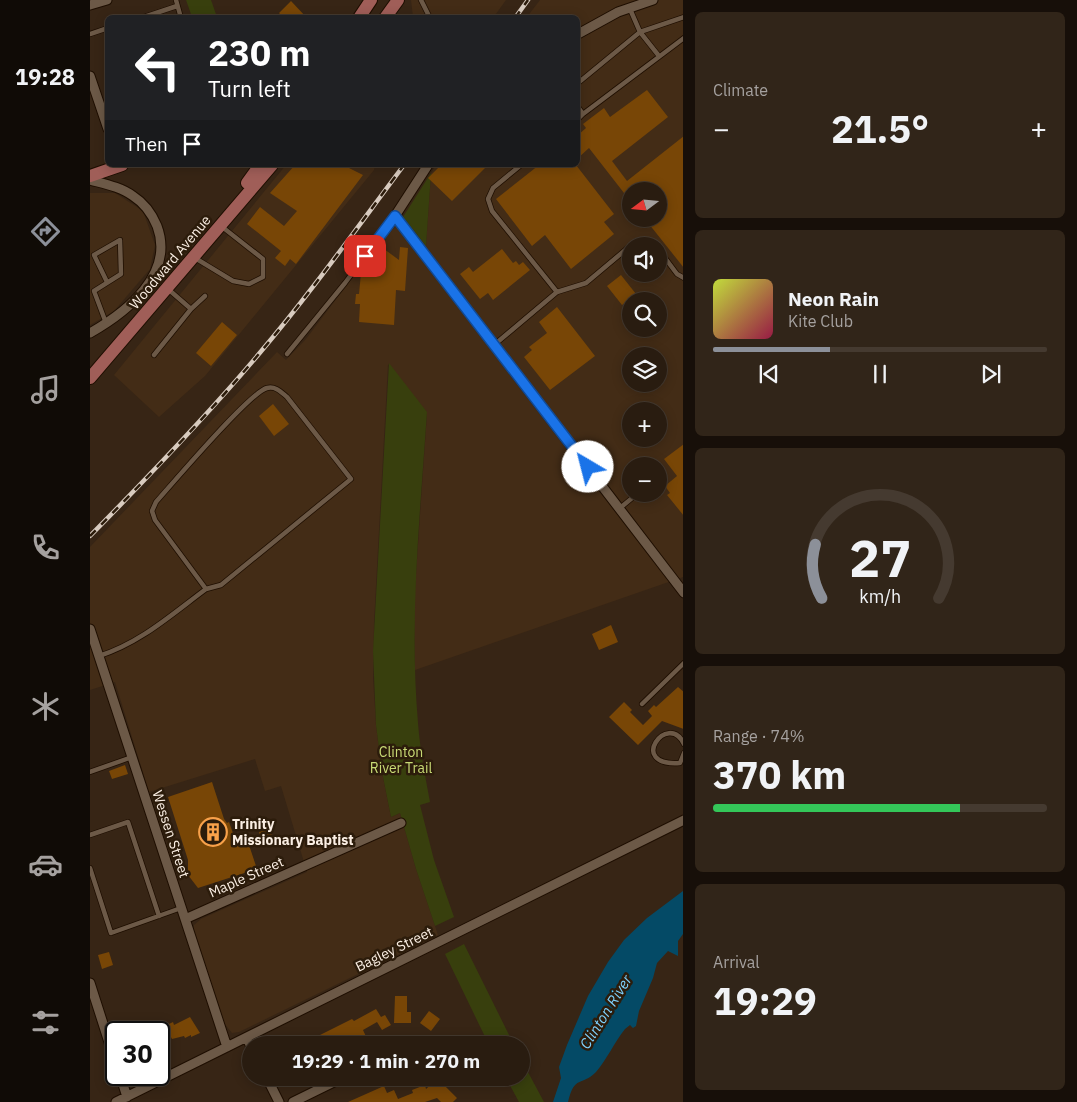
<!DOCTYPE html>
<meta charset="utf-8">
<style>
body{margin:0;font-family:"IBM Plex Sans",sans-serif;background:#312519;color:#f1f3f6;height:100vh;display:flex;flex-direction:column;font-size:19px;white-space:nowrap}
*{box-sizing:border-box;margin:0}
p{font-size:16px;color:#a5a19f}
.icon{flex:none;width:28px;height:28px;fill:none;stroke:currentColor;stroke-width:2;stroke-linecap:round;stroke-linejoin:round}
.map{position:relative;flex:1;overflow:hidden}
.side{display:flex;flex-direction:column;gap:12px;padding:12px;background:#170f09;width:394px}
.side>*{flex:none}
.hud{position:absolute;left:15px;top:15px;width:475px;height:152px;border-radius:8px;box-shadow:0 2px 12px #0003,0 0 0 1px #453a30;background:#202124;color:#fff;overflow:hidden}
.needle{width:32px;rotate:254deg}
.fabs{position:absolute;left:532px;top:182px;display:grid;gap:10px}
.fabs a{display:grid;place-items:center;width:45px;height:45px;border-radius:50%;background:#291c10;box-shadow:0 2px 12px #0003,0 0 0 1px #453a30;font-size:25px}
.speed{position:absolute;left:15px;top:1021px;display:flex;gap:10px;font-size:25px;font-weight:700;text-align:center}
.speed>*{display:grid;place-content:center;width:65px;height:65px;border-radius:50%;background:#291c10;box-shadow:0 2px 12px #0003,0 0 0 1px #453a30;line-height:1}
.speed .limit{border:2px solid #111;border-radius:8px;background:#fff;color:#111}
.pin{position:absolute;display:grid;place-items:center;width:42px;height:42px;color:#fff;margin:-21px;border-radius:10px;box-shadow:0 2px 8px #0006}
.me{position:absolute;width:55px;margin:-28px;rotate:323deg;stroke-linejoin:round;filter:drop-shadow(0 0 4px #0008)}
.turn{display:flex;align-items:center;gap:18px;height:105px;padding:0 20px;font-size:22px}
.turn .icon{width:65px;height:65px;stroke-width:2.5}
.turn b{display:block;font-size:35px;line-height:42px}
.then{display:flex;align-items:center;height:48px;padding:0 20px;background:#0003;gap:10px;font-size:19px}
.big{font-size:38px;font-weight:700;line-height:1.1}
.side .card{flex:1;display:flex;flex-direction:column;justify-content:center;gap:8px;min-width:0;padding:0 18px;border-radius:8px;background:#312519}
.side .dial{align-items:center;gap:0}
.dial svg{height:130px;overflow:visible;fill:none;stroke:#453a30;stroke-width:7;stroke-linecap:round;text-anchor:middle}
.dial text{fill:#f1f3f6;stroke:none}
.song{display:flex;align-items:center;gap:15px}
.cover{width:60px;height:60px;border-radius:8px;background:linear-gradient(135deg,hsl(70 70% 55%),hsl(340 70% 35%))}
.played{height:5px;border-radius:2px;background:linear-gradient(90deg,#8c9099 35%,#453a30 35%)}
.keys{display:flex;justify-content:space-around;direction:ltr}
.heat{display:flex;justify-content:space-between;align-items:center;font-size:28px;direction:ltr}
.charge{height:8px;border-radius:4px;background:linear-gradient(90deg,#34c759 74%,#453a30 0)}
.trip{position:absolute;left:152px;top:1036px;width:288px;height:50px;border-radius:25px;background:#291c10;box-shadow:0 2px 12px #0003,0 0 0 1px #453a30;font-weight:700;line-height:50px;text-align:center}
main{display:flex;flex:1;min-height:0}
.dock{display:flex;flex-direction:column;width:90px;justify-content:space-around;align-items:center;background:#100b06;color:#a5a19f}
.dock .icon{width:35px;height:35px}
.dock .on{color:#8c9099}
.dock b{font-size:22px;color:#f1f3f6}
.map>svg:first-child{display:block}
.built{fill:#432c16;fill-rule:evenodd}
.green{fill:#383f0d}
.water{fill:#044a66}
.building{fill:#784606}
.lines{fill:none;stroke-linecap:round;stroke-linejoin:round}
.lane-casing{stroke:#1e0e01;stroke-width:6}
.street-casing{stroke:#1e0e01;stroke-width:11}
.primary-casing{stroke:#1e0e01;stroke-width:14}
.lane{stroke:#6c5947;stroke-width:4.5}
.street{stroke:#6c5947;stroke-width:9}
.primary{stroke:#a05e58;stroke-width:12}
.rail-casing{stroke:#d8cbbf;stroke-width:4.5}
.rail{stroke:#2c1c0b;stroke-width:2.5;stroke-dasharray:8;stroke-linecap:butt}
.route-casing{stroke:#114b97;stroke-width:12}
.route{stroke:#1a73e8;stroke-width:9}
.labels{text-anchor:middle;stroke-width:5;stroke-linejoin:round;paint-order:stroke}
.street-label{font-size:14px;fill:#fbefe4;stroke:#2c1c0b}
.park-label{font-size:14px;fill:#c8da75;stroke:#2c1c0b}
.poi-label{font-size:14px;font-weight:bold;fill:#fbefe4;stroke:#2c1c0b;text-anchor:start}
.water-label{font-size:15px;font-style:italic;fill:#7ed1fd;stroke:#2c1c0b}
</style>
<main>
<nav class="dock">
<b>19:28</b>
<svg class="icon on" aria-label="directions" viewBox="0 0 24 24"><path d="M12 3l9 9-9 9-9-9zM9 14v-3h6M13 9l2 2-2 2"/></svg>
<svg class="icon" aria-label="music" viewBox="0 0 24 24"><path d="M9 18V5l10-2v13"/><circle cx="6" cy="18" r="3"/><circle cx="16" cy="16" r="3"/></svg>
<svg class="icon" aria-label="phone" viewBox="0 0 24 24"><path d="M5 4h4l2 5-3 2q2 4 5 5l2-3 5 2v4C11 20 4 13 5 4z"/></svg>
<svg class="icon" aria-label="climate" viewBox="0 0 24 24"><path d="M12 3v18M4 7l16 10M4 17L20 7"/></svg>
<svg class="icon" aria-label="car" viewBox="0 0 24 24"><path d="M5 17H2v-5l4-1 3-4h7l3 4 3 1v5h-3M9 17h6M6 11h13"/><circle cx="7" cy="17" r="2"/><circle cx="17" cy="17" r="2"/></svg>
<svg class="icon" aria-label="filters" viewBox="0 0 24 24"><path d="M4 7h16M4 17h16"/><circle cx="9" cy="7" r="2"/><circle cx="15" cy="17" r="2"/></svg>
</nav>
<div class="map">
<svg width="594" height="1102" viewBox="0 0 594 1102">
<rect width="100%" height="100%" fill="#372515"/>
<path class="built" d="M 321,0 L 416,0 L 403,18 L 323,17 Z
M 450,0 L 593,0 L 593,577 L 325,670 L 324,603 L 337,413 L 298,364 L 284,622 L 283,678 L 286,725 L 292,772 L 301,817 L 310,813 L 326,869 L 348,935 L 149,1032 L 142,1033 L 134,1023 L 104,932 L 104,925 L 111,919 L 217,872 L 191,786 L 175,791 L 165,759 L 59,792 L 25,682 L 0,690 L 0,547 L 187,352 L 196,360 L 216,339 L 266,273 L 313,217 L 336,245 L 341,173 L 346,165 L 488,165 L 488,18 L 437,17 ZM 541,191 L 569,191 L 569,219 L 541,219 ZM 541,246 L 569,246 L 569,274 L 541,274 ZM 541,301 L 569,301 L 569,329 L 541,329 ZM 541,356 L 569,356 L 569,384 L 541,384 ZM 541,411 L 569,411 L 569,439 L 541,439 ZM 541,466 L 569,466 L 569,494 L 541,494 Z
M 196,165 L 285,165 L 284,170 L 115,376 L 69,417 L 24,375 Z
M 0,193 L 25,193 L 53,211 L 65,245 L 60,269 L 24,311 L 0,325 Z"/>
<path class="green" d="M 96,0 L 121,0 L 127,17 L 102,17 Z
M 341,173 L 336,246 L 313,217 Z
M 299,363 L 337,412 C 330,516 319,619 328,723 C 330,749 335,776 340,802 L 330,805 L 344,860 L 364,917 L 345,926 L 326,869 L 310,813 L 301,817 L 292,772 L 286,725 L 283,651 Z
M 374,944 L 424,1045 L 399,1045 L 355,954 Z
M 431,1059 L 454,1102 L 429,1102 L 416,1078 L 431,1078 Z"/>
<path class="water" d="M 593,891 L 593,934 L 588,941 L 588,956 L 578,951 L 567,963 L 563,978 L 549,1011 L 546,1026 L 543,1028 L 540,1025 L 535,1029 C 524,1043 517,1059 506,1072 C 491,1087 485,1074 478,1102 L 463,1102 L 471,1078 L 469,1067 L 477,1045 L 498,996 L 518,962 L 534,940 L 557,918 Z"/>
<path class="building" d="M 201,1 L 217,18 L 194,18 L 189,13 Z
M 557,90 L 578,117 L 522,161 L 537,181 L 594,136 L 594,268 L 555,219 L 569,219 L 569,191 L 541,191 L 541,202 L 499,148 L 488,158 L 488,135 L 496,128 L 493,124 L 514,108 L 520,117 Z
M 205,165 L 253,165 L 273,175 L 206,264 L 200,259 L 195,266 L 185,258 L 191,251 L 157,224 L 170,207 L 194,226 L 207,211 L 180,193 Z
M 351,165 L 398,165 L 362,201 L 338,178 Z
M 449,165 L 486,165 L 524,214 L 514,222 L 524,234 L 481,269 L 455,235 L 442,246 L 406,199 Z
M 290,246 L 309,260 L 310,247 L 318,248 L 315,291 L 306,290 L 304,325 L 269,322 L 270,304 L 265,304 L 266,294 L 269,294 L 271,273 Z
M 412,249 L 423,263 L 426,261 L 429,265 L 433,262 L 440,270 L 403,300 L 398,293 L 390,299 L 370,274 L 379,267 L 383,272 Z
M 531,275 L 546,294 L 532,305 L 517,286 Z
M 467,307 L 505,356 L 460,390 L 434,357 L 442,350 L 439,347 L 457,333 L 449,322 Z
M 132,322 L 147,335 L 121,366 L 106,353 Z
M 183,404 L 199,424 L 184,436 L 169,416 Z
M 594,444 L 594,516 L 577,495 L 580,493 L 575,486 L 587,476 L 574,459 Z
M 521,625 L 528,642 L 509,650 L 502,634 Z
M 588,687 L 594,692 L 594,729 L 572,721 L 548,745 L 519,717 L 534,702 L 542,710 L 540,712 L 553,725 L 562,716 L 558,711 L 564,705 L 566,707 Z
M 35,765 L 38,774 L 22,779 L 19,771 Z
M 122,782 L 134,819 L 137,823 L 139,822 L 145,839 L 156,836 L 167,869 L 108,888 L 98,875 L 98,860 L 78,797 Z
M 179,828 L 183,839 L 173,843 L 169,832 Z
M 19,952 L 23,965 L 12,969 L 8,955 Z
M 305,996 L 317,996 L 317,1012 L 321,1012 L 321,1023 L 304,1023 Z
M 286,1009 L 291,1017 L 295,1015 L 301,1025 L 292,1030 L 287,1022 L 273,1030 L 278,1041 L 270,1045 L 266,1038 L 251,1045 L 210,1045 L 262,1019 L 264,1021 Z
M 339,1011 L 350,1019 L 341,1031 L 330,1023 Z
M 100,1017 L 110,1033 L 101,1037 L 101,1035 L 95,1038 L 94,1036 L 82,1039 L 75,1026 L 83,1022 L 84,1025 Z
M 348,1078 L 356,1083 L 354,1085 L 367,1098 L 363,1102 L 351,1102 L 347,1098 L 335,1102 L 258,1102 L 294,1086 L 297,1093 L 304,1090 L 308,1099 L 323,1093 L 322,1090 L 335,1085 L 336,1089 Z"/>
<g class="lines">
<defs>
<path id="lane" d="M 86,0 L 91,18
M 331,0 L 340,18
M 540,9 L 550,32 L 569,56
M 51,18 L 87,6
M 0,34 L 15,29
M 488,83 L 550,32 L 594,17
M 488,107 L 493,114 L 594,38
M 488,119 L 493,114
M 569,250 L 587,274 L 594,278
M 105,258 L 143,281 L 159,284 L 173,277 L 173,259 L 131,226
M 78,289 L 101,309 L 115,296
M 467,292 L 496,283 L 546,241 C 554,240 561,240 566,246
M 16,323 L 4,291 L 31,274 L 30,240 L 4,255 L 17,282
M 404,345 L 467,292 L 402,211 L 398,199 L 403,188 L 431,165
M 197,354 L 255,283 L 305,216
M 64,355 L 101,309
M 530,508 L 547,494
M 9,656 C 50,643 81,615 116,589 L 65,520 L 62,511 L 66,502 C 82,484 160,392 177,388 C 186,386 191,392 197,397 L 261,479 L 131,585 L 116,589
M 552,704 L 594,663
M 594,744 C 578,710 536,767 590,763 L 594,753
M 0,772 L 42,757
M 0,835 L 38,822 L 69,916
M 0,868 L 21,933 L 91,908"/>
<path id="street" d="M 0,5 L 17,0
M 488,34 L 528,12 L 563,0
M 0,76 L 18,129
M 338,165 L 305,216 L 594,593
M 0,180 C 15,184 31,187 43,196 C 54,203 62,214 67,226 C 85,274 37,312 0,333
M 0,629 L 137,1047
M 95,919 L 311,823
M 0,983 L 26,1064
M 157,1038 L 161,1047
M 307,1045 L 316,1043 L 321,1045
M 30,1075 L 37,1097
M 177,1078 L 189,1102
M 26,1102 L 594,820
M 203,1102 L 252,1078"/>
<path id="primary" d="M 269,18 L 281,0
M 295,18 L 308,0
M 0,176 L 32,165
M 157,183 L 170,165
M 0,378 L 182,165"/>
</defs>
<use href="#lane" class="lane-casing"/>
<use href="#street" class="street-casing"/>
<use href="#primary" class="primary-casing"/>
<use href="#lane" class="lane"/>
<use href="#street" class="street"/>
<use href="#primary" class="primary"/>
<defs>
<path id="rail" d="M 425,18 L 438,0
M 0,536 C 58,477 115,418 168,355 C 220,294 266,229 314,165"/>
</defs>
<use href="#rail" class="rail-casing"/>
<use href="#rail" class="rail"/>
</g>
<g class="lines">
<defs>
<path id="route" d="M 275,256 L 305,216 L 498,467"/>
</defs>
<use href="#route" class="route-casing"/>
<use href="#route" class="route"/>
</g>
<defs>
<symbol id="building-ring" viewBox="-11 -11 22 22"><circle r="9.5" fill="#2c1c0b" stroke="#f8a14a" stroke-width="1.5"/><path d="M-4-6H4V6H1V3H-1V6H-4ZM-2.5-4.3h1.7v1.8h-1.7ZM.8-4.3h1.7v1.8H.8ZM-2.5-1h1.7V.8h-1.7ZM.8-1h1.7V.8H.8Z" fill="#f8a14a"/></symbol>
</defs>
<g fill-rule="evenodd">
<use href="#building-ring" x="107" y="816" width="32" height="32"/>
</g>
<g class="labels">
<g class="street-label">
<text transform="translate(80 262) rotate(-50)" y="5">Woodward Avenue</text>
<text transform="translate(81 834) rotate(72)" y="5">Wessen Street</text>
<text transform="translate(156 877) rotate(-24)" y="5">Maple Street</text>
<text transform="translate(304 949) rotate(-26)" y="5">Bagley Street</text>
</g>
<g class="park-label">
<text x="311" y="757">Clinton<tspan x="311" dy="16">River Trail</tspan></text>
</g>
<g class="poi-label">
<text x="142" y="829">Trinity<tspan x="142" dy="16">Missionary Baptist</tspan></text>
</g>
<g class="water-label">
<text transform="translate(516 1012) rotate(-58)" y="5">Clinton River</text>
</g>
</g>
</svg>
<div class="fabs">
<a><svg class="needle" viewBox="-14 -14 28 28"><path d="M0-13l5 13h-10z" fill="#e53935"/><path d="M0 13l5-13h-10z" fill="#a5a19f"/></svg></a>
<a><svg class="icon" aria-label="sound" viewBox="0 0 24 24"><path d="M4 9h4l5-4v14l-5-4H4zM17 9q2 3 0 6"/></svg></a>
<a><svg class="icon" aria-label="search" viewBox="0 0 24 24"><circle cx="10" cy="10" r="6"/><path d="M15 15l6 6"/></svg></a>
<a><svg class="icon" aria-label="layers" viewBox="0 0 24 24"><path d="M12 4l9 5-9 5-9-5zM3 14l9 5 9-5"/></svg></a>
<a>+</a>
<a>−</a>
</div>
<div class="speed"><div class="limit">30</div></div>
<div class="pin" style="left:275px;top:256px;background:#d93025"><svg class="icon" aria-label="arrive" viewBox="0 0 24 24"><path d="M6 21V4h12l-3 4 3 4H6"/></svg></div>
<svg class="me" style="left:498px;top:467px" viewBox="-20 -20 40 40"><circle r="19" fill="#fff"/><path d="M0-13L10 11 0 6-10 11z" fill="#1a73e8"/></svg>
<div class="trip">19:29 · 1 min · 270 m</div>
<div class="hud">
<div class="turn"><svg class="icon" aria-label="left" viewBox="0 0 24 24"><path d="M17 20v-9H6M10 6l-5 5 5 5"/></svg><div><b>230 m</b>Turn left</div></div>
<div class="then">Then<svg class="icon" aria-label="arrive" viewBox="0 0 24 24"><path d="M6 21V4h12l-3 4 3 4H6"/></svg></div>
</div>
</div>
<section class="side">
<div class="card"><p>Climate</p>
<div class="heat"><a>−</a><b class="big">21.5°</b><a>+</a></div>
</div>
<div class="card">
<div class="song"><i class="cover"></i><div><b>Neon Rain</b><p>Kite Club</p></div></div>
<div class="played"></div>
<div class="keys"><svg class="icon" aria-label="previous" viewBox="0 0 24 24"><path d="M18 5L8 12l10 7zM5 5v14"/></svg><svg class="icon" aria-label="pause" viewBox="0 0 24 24"><path d="M8 5v14M16 5v14"/></svg><svg class="icon" aria-label="next" viewBox="0 0 24 24"><path d="M6 5l10 7-10 7zM19 5v14"/></svg></div>
</div>
<div class="card dial"><svg viewBox="0 0 100 80">
<path d="M14 69A42 42 0 1 1 86 69"/>
<path d="M14 69A42 42 0 0 1 10 36" stroke="#8c9099"/>
<text x="50" y="56" font-size="32" font-weight="700">27</text>
<text x="50" y="72" font-size="11">km/h</text>
</svg></div>
<div class="card"><p>Range · 74%</p><b class="big">370 km</b><div class="charge"></div></div>
<div class="card"><p>Arrival</p><b class="big">19:29</b></div>
</section>
</main>
